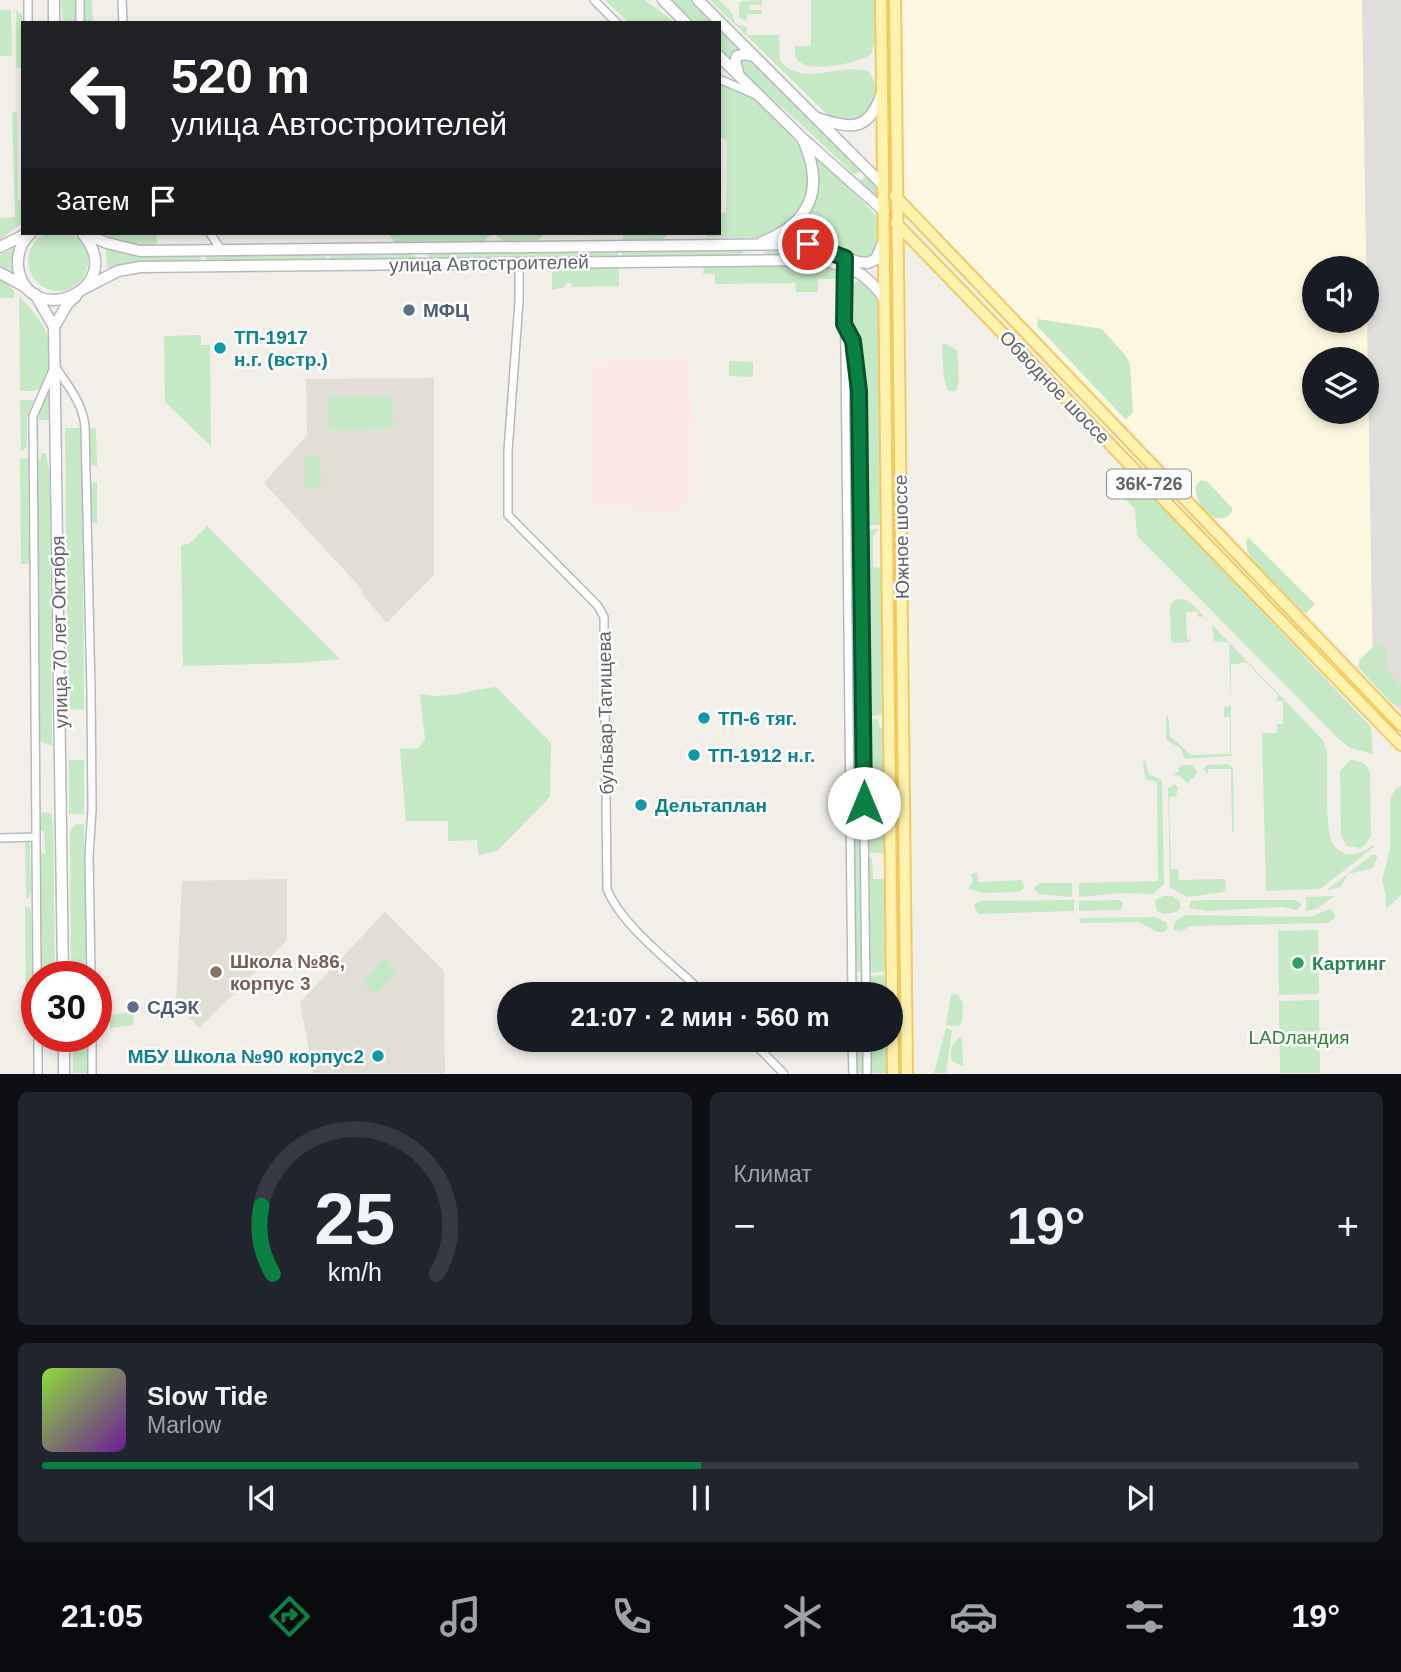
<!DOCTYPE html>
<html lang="ru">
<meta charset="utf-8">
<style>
body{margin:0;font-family:Arial,sans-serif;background:#20242c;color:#f1f3f6;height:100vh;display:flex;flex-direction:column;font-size:26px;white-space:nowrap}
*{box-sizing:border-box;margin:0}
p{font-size:23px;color:#9ea1a6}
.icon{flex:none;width:38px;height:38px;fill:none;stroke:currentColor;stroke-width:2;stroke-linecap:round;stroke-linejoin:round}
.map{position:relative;height:1074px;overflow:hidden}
.details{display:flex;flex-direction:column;gap:18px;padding:18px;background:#0d0f14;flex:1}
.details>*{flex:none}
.guide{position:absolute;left:21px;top:21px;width:700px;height:214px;border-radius:0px;box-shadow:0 4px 10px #0003;background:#202124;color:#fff;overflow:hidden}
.fabs{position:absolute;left:1302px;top:256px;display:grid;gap:14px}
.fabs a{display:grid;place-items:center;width:77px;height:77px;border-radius:50%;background:#171b24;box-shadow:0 4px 10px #0003;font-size:35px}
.speed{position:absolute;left:21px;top:961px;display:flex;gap:14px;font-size:35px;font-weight:700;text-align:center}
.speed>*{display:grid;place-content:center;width:91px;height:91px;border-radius:50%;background:#171b24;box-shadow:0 4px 10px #0003;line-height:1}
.speed .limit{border:10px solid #d22;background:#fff;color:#111}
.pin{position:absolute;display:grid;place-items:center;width:60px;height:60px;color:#fff;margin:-30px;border:4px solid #fff;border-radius:50%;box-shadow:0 2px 7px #0007}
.me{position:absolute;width:77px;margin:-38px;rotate:0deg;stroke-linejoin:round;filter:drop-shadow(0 0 5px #0008)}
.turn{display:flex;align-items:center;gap:24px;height:147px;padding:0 35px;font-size:32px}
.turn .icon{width:91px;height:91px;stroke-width:2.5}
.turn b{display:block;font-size:49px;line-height:60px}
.then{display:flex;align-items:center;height:66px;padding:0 35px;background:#0003;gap:14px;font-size:26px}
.big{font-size:52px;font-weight:700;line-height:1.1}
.details .tile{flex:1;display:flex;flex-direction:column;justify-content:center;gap:10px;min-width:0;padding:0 24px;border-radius:10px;background:#20242c}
.details .dial{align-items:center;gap:0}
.dial svg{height:182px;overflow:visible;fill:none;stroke:#363941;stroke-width:7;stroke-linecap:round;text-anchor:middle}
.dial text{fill:#f1f3f6;stroke:none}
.song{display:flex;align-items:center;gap:21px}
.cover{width:84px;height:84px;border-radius:10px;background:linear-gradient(135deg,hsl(90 70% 55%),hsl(280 70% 35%))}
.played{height:7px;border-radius:4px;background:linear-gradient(90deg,#0b8043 50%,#363941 50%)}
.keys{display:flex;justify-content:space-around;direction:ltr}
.heat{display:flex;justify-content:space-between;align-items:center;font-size:38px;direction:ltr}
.details .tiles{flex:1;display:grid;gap:18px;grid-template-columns:1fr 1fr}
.tile:last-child{grid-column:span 2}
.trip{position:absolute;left:497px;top:982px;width:406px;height:70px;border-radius:35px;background:#171b24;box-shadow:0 4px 10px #0003;font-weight:700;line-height:70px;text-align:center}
.menu{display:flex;height:112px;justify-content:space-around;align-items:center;background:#090b0e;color:#9ea1a6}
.menu .icon{width:49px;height:49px}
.menu .active{color:#0b8043}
.menu b{font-size:32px;color:#f1f3f6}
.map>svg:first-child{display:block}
.commercial{fill:#fef7e0;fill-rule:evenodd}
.industrial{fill:#e0deda}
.education{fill:#e1ded6}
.medical{fill:#fce8e6}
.green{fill:#c5e8c5}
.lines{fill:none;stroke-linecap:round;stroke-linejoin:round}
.street-casing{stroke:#b5b8bc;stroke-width:10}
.secondary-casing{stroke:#b6babf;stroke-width:13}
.primary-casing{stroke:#f2c960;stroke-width:14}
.street{stroke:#fff;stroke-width:7}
.secondary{stroke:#fff;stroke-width:10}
.primary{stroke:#fff2af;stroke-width:10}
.route-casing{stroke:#07532c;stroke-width:18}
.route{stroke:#0b8043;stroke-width:12}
.service-dot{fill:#5c6f8a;stroke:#fff;stroke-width:2.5}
.culture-dot{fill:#0f9aa8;stroke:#fff;stroke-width:2.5}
.leisure-dot{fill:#2e9e5b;stroke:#fff;stroke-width:2.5}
.education-dot{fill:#8d6e63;stroke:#fff;stroke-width:2.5}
.labels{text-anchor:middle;stroke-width:5;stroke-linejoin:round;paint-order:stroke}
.shield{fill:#fff;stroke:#8f9295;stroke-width:2}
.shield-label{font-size:18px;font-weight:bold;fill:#5f6368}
.street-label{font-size:19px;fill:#5f6368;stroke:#fff}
.service-label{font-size:19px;font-weight:bold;fill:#4e5e75;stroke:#fff;text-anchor:start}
.culture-label{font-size:19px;font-weight:bold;fill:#0d838f;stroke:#fff;text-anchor:start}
.education-label{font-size:19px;font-weight:bold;fill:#785e54;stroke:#fff;text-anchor:start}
.leisure-label{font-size:19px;font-weight:bold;fill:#27864d;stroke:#fff;text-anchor:start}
.park-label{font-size:19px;fill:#348238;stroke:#fff}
</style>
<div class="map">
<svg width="1401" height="1074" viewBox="0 0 1401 1074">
<rect width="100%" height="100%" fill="#f1efe8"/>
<path class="commercial" d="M 903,0 L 1362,0 L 1366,268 L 1314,268 L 1314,320 L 1367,320 L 1367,288 L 1373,682 L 905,196 ZM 1314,359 L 1367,359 L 1367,411 L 1314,411 Z"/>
<path class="industrial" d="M 1362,0 L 1401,0 L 1401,711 L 1373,682 Z"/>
<path class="education" d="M 434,378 L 434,575 L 387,623 L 365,598 L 358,585 L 264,483 L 307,435 L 306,379 Z
M 287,879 L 287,940 L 199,1028 L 176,1004 L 182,881 Z
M 385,912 L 444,971 L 445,1073 L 313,1073 L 300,1002 Z"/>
<path class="medical" d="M 686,358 L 691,359 L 694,495 L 678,511 L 594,509 L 591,363 Z"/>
<path class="green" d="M 61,0 L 76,0 L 76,23 L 63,23 Z
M 83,0 L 92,0 L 93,23 L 84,23 Z
M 605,0 L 645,0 L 672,20 L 670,23 L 629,23 Z
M 670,0 L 691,0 L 714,23 L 694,23 Z
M 710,0 L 719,0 L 730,10 L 736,24 L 747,27 L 747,35 L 779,35 L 780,61 C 805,89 840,61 869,72 C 877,82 878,99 872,110 C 868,115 859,120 853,124 L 830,117 Z
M 762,0 L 762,5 L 750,5 L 750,10 L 762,10 L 762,14 L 747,14 L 747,21 L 739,18 L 739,3 L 743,1 Z
M 811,0 L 874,0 L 875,42 L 871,54 C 860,63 811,73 800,62 C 794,58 795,53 795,46 L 811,46 Z
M 0,10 L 11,10 L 12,56 L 0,56 Z
M 16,10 L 23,15 L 23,67 L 16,68 Z
M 719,28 L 743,52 L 733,60 L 719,48 Z
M 741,58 L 748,59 C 785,95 824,129 861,166 L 860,172 L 853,174 C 818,138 780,107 743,72 L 739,67 Z
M 719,82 L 751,94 L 794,139 L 807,161 L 810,191 L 799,215 L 776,232 L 755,238 L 707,237 L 707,233 L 719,233 L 719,214 L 726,212 L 727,141 L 719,136 Z
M 12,112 L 17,112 L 18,200 L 23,201 L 23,222 L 0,240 L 0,218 L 15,217 Z
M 807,147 L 877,216 L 880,245 L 873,258 L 856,260 L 814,240 L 773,240 C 825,220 813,192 807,147 Z
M 867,171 L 879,183 L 879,202 L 855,181 L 863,179 Z
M28 261a30 30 0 1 1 60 0a30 30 0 1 1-60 0Z
M 104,233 L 156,233 L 157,243 C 138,250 120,244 104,233 Z
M 389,233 L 491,233 L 491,234 L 484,241 L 394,242 Z
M 497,233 L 544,233 L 539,240 L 504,241 L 497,236 Z
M 623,233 L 668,233 L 668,234 L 663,239 L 623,240 Z
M 805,247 L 812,250 L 817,255 L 768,255 L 764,253 L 765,249 Z
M 14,248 L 11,263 L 13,274 L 0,269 L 0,255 Z
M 111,248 L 201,254 L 201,262 L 137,263 L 111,269 L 107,267 L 106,251 Z
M 740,249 L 743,253 L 740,255 L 622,257 L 622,250 Z
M 618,250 L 618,257 L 432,259 L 428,256 L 430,252 Z
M 326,253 L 326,260 L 206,262 L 206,254 Z
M 330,253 L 411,253 L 416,257 L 415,259 L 330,261 Z
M 619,263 L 619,286 L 572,287 L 571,283 L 567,283 L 565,287 L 552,290 L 552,266 Z
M 822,263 L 834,267 L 838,279 L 818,279 L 818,292 L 796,292 L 795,283 L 715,284 L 715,274 L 703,274 L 704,265 Z
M 0,277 L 14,291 L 14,298 L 0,298 Z
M 864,279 L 879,294 L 880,303 L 883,525 L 864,525 C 863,462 866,398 855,335 C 853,319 847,296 855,282 Z
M 19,296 C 28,306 38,316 44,327 C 52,342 55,374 42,387 C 36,392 27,391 20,391 Z
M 1038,319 L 1102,329 L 1126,356 L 1130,364 L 1133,412 L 1126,420 L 1037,326 Z
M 201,335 L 201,345 L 210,345 L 211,446 L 165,402 L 164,336 Z
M 944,343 L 957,350 L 959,380 L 956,391 L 948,391 L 944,379 L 942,346 Z
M 848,346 L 851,350 L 855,398 L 857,523 L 851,523 Z
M 729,361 L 753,362 L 753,377 L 729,376 Z
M 50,390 L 50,420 L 39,420 L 39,408 Z
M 329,397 L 392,397 L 393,429 L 329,430 Z
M 20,400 L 34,400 L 27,417 L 27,447 L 21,452 Z
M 65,428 L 82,428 L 84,709 L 71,710 L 68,693 Z
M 88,428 L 96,428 L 97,466 L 88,465 Z
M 41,453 L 46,453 L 50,476 L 52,746 L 38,740 L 35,459 L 41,459 Z
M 305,456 L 320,456 L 321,488 L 305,488 Z
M 20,459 L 28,459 L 29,564 L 21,564 Z
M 1201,480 L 1208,482 L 1232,508 L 1232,512 C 1216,531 1193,504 1196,486 Z
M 94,482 L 97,482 L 97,524 L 90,521 L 89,484 L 93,484 Z
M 1143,486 L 1371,727 L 1373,754 L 1350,748 L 1339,739 L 1137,536 L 1135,509 L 1122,495 L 1130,488 Z
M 207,526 L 340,659 L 298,663 L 183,666 L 181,545 L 189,544 Z
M 851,526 L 857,526 L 859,713 L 855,715 L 852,712 Z
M 864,529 L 878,529 L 873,537 L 873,567 L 879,568 L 883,578 L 885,714 L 865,717 Z
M 1248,537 L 1315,604 L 1305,614 L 1254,562 C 1248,555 1244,545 1248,537 Z
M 1184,599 L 1191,603 L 1323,740 L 1327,752 C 1328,777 1325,813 1330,836 C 1336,859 1357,858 1373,845 L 1375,846 L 1320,889 L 1266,891 L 1262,733 L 1277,733 L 1277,724 L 1283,724 L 1283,701 L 1277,701 L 1277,694 L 1246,662 L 1231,665 L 1231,756 L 1185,759 L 1180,748 L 1166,740 L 1166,715 L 1168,716 L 1170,736 L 1191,755 L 1230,754 L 1230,717 L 1224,717 L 1224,707 L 1231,706 L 1229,643 L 1214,641 L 1212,625 L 1203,616 L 1198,617 L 1197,611 L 1186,612 L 1187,639 L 1191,640 L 1190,642 L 1175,643 L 1171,641 L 1170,605 L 1175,600 Z
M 1380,641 L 1385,645 L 1386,669 L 1401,687 L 1401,705 L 1392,704 L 1358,667 L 1360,659 Z
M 496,687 L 551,743 L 550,797 L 497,851 L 478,855 L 477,840 L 448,841 L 448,821 L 406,821 L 400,749 L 419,748 L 425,739 L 420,694 C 450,700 467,690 496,687 Z
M 878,719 L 879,726 L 885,734 L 886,840 L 883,853 L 867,853 L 865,720 Z
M 854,732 L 859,736 L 861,972 L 855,972 L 852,735 Z
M 69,760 L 84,760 L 84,814 L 69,814 Z
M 1145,760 L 1149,774 L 1162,780 L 1164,884 L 1153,894 L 1121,893 L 1079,897 L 1079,883 L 1158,881 L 1157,782 L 1145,779 L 1143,762 Z
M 1350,760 C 1360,760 1367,763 1370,773 L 1371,836 L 1365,845 L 1360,848 L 1347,846 L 1341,835 L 1340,771 Z
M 1228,764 L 1233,768 L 1234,832 L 1232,832 L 1231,769 L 1208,769 L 1208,774 L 1203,770 L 1207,765 Z
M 1183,765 L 1192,765 L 1197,771 L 1195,776 L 1187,783 L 1180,776 L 1172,775 L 1179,771 L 1178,768 Z
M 1175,784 L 1178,788 L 1176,796 L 1169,797 L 1171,869 L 1178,869 L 1179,880 L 1225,879 L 1226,889 L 1224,892 L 1187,897 L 1170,887 L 1168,788 Z
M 1401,786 L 1401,895 L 1386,909 L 1386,895 L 1382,881 L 1390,849 L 1390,799 L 1396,788 Z
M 38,812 L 51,813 L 53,827 L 55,976 L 40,976 L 39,853 L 45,853 L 44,831 L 39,830 Z
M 76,824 L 84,824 L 86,976 L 71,976 L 70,831 Z
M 25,840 L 30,844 L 31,893 L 28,898 L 26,898 Z
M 1372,855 L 1376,855 L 1377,857 L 1373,868 L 1348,874 L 1341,887 L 1327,890 Z
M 867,858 L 872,858 L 873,879 L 883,879 L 887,890 L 888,971 L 868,973 Z
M 977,873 L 978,882 L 1021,880 L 1025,887 L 1019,892 L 984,893 L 968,889 L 973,881 L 971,874 Z
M 1040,883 L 1072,883 L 1072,897 L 1038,894 L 1034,888 Z
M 1163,896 L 1172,896 L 1180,901 L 1180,909 L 1177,912 L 1163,914 L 1157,911 L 1155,901 Z
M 1335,896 L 1316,909 L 1305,911 L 1307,903 L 1305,897 Z
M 1074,900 L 1074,911 L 979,914 L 974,907 L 975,903 L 981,901 Z
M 1120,900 L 1123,904 L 1121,910 L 1079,911 L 1079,901 Z
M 1206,900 L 1296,900 L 1302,905 L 1297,910 L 1282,907 L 1207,911 L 1189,908 L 1191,901 Z
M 25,906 L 31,909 L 32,1008 L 26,1008 Z
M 1330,909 L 1334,912 L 1335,918 L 1327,923 L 1191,926 L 1179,932 L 1173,928 L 1175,922 L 1185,915 L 1310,917 Z
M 1156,917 L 1166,922 L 1168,928 L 1164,932 L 1157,932 L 1138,922 L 1080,923 L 1079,918 Z
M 1318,930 L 1319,994 L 1279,995 L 1278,931 Z
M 384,958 L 398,971 L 376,994 L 362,982 Z
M 888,975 L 888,994 L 868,994 L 868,976 Z
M 957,994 L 963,1003 L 962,1021 L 959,1026 L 946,1025 L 951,995 Z
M 1319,1000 L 1320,1073 L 1280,1073 L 1279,1001 Z
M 127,1011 L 134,1011 L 133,1025 L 110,1028 L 109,1015 L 127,1013 Z
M 946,1028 L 952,1031 L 946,1073 L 934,1073 Z
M 84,1036 L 87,1036 L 88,1073 L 73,1073 L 73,1040 Z
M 962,1037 L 963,1065 L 961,1065 L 952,1061 C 948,1053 953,1040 962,1037 Z
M 856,1040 L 862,1040 L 862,1073 L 856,1073 Z
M 878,1042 L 884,1043 L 888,1055 L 888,1073 L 869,1073 L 869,1052 Z"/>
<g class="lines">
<defs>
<path id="street" d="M 28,0 L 28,23
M 80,0 L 80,23
M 122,0 L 123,23
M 594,0 L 617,23
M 719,79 L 754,94
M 210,233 L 222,251
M 519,263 L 519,301 L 508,451 L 508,515 L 598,606 L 604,617 L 607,889 C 622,927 675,965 704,994
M 844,263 L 852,994
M 844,324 L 853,341 L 859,391 L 866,994
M 55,366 C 68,386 83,403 85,427 L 91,691 L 92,809 L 89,856 L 91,976
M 0,838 L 36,837
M 37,976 L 33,416 L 53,370
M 38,1036 L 38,1074
M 92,1036 L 92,1074
M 751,1040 L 784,1074
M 852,1040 L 853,1074
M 867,1040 L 867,1074"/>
<path id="secondary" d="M 54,0 L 54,23
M 663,0 L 686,23
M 698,0 L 883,185
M 719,56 L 801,137 L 884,211
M 738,72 L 735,62 L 737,56 L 745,54 L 754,56
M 817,118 C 853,129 867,132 882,94
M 31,233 C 21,242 17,254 18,267 C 27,331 130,291 83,234
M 83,233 L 107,243 L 140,251 L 808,244 L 858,262 L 868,263 L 876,259 L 883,243
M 762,242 C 811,223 825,188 803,140
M 0,247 L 28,233
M 0,273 L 24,286
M 85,288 L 118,271 L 140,267 L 821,260 C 853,268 864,271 884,298
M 35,294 L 54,327 L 63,976
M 54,327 L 68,303 L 76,296
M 64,1036 L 64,1074"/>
<path id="primary" d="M 881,0 L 893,1074
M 895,0 L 907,1074
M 895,196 L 1401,725
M 896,223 L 1401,745"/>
</defs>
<use href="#street" class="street-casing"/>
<use href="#secondary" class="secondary-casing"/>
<use href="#primary" class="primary-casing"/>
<use href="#street" class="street"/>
<use href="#secondary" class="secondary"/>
<use href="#primary" class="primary"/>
</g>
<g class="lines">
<defs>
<path id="route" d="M 808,244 L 845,258 L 844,324 L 853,341 L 859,391 L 864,803"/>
</defs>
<use href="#route" class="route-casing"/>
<use href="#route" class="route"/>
</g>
<g class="service-dot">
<circle cx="409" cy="310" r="7"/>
<circle cx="133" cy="1007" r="7"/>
</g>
<g class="culture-dot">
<circle cx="220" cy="348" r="7"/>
<circle cx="704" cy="718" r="7"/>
<circle cx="694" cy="755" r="7"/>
<circle cx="641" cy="805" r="7"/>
<circle cx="378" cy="1056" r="7"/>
</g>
<circle class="leisure-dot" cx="1298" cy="963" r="7"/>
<circle class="education-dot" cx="216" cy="972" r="7"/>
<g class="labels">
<rect class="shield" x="1107" y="469.5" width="84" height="29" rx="5"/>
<g class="shield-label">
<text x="1149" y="490">36К-726</text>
</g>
<g class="street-label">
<text transform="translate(489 263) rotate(-1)" y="7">улица Автостроителей</text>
<text transform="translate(1055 387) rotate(46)" y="7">Обводное шоссе</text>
<text transform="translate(901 537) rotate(-91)" y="7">Южное шоссе</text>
<text transform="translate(59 632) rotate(-91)" y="7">улица 70 лет Октября</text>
<text transform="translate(605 713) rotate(-91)" y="7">бульвар Татищева</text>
</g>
<g class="service-label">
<text x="423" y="317">МФЦ</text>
<text x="147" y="1014">СДЭК</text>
</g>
<g class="culture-label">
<text x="234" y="344">ТП-1917<tspan x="234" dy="22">н.г. (встр.)</tspan></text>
<text x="718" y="725">ТП-6 тяг.</text>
<text x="708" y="762">ТП-1912 н.г.</text>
<text x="655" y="812">Дельтаплан</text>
<text x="364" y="1063" text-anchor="end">МБУ Школа №90 корпус2</text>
</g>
<g class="education-label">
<text x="230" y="968">Школа №86,<tspan x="230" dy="22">корпус 3</tspan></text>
</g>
<g class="leisure-label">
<text x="1312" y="970">Картинг</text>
</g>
<g class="park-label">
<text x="1299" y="1044">LADландия</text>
</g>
</g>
</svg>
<div class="fabs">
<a><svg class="icon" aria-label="sound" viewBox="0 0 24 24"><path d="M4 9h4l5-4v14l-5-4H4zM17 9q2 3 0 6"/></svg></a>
<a><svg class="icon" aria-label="layers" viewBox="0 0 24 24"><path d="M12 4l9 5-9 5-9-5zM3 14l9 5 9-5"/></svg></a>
</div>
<div class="speed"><div class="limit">30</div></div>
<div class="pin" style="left:808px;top:244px;background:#d93025"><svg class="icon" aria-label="arrive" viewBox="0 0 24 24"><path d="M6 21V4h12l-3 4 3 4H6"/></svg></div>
<svg class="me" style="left:864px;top:803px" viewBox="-20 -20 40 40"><circle r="19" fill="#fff"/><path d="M0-13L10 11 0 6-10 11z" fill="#0b8043"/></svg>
<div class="trip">21:07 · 2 мин · 560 m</div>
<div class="guide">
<div class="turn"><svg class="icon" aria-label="left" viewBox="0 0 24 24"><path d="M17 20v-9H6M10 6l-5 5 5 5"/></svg><div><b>520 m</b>улица Автостроителей</div></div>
<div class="then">Затем<svg class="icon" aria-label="arrive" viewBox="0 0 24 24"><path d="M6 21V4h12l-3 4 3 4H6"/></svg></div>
</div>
</div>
<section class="details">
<div class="tiles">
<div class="tile dial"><svg viewBox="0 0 100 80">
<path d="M14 69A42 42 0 1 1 86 69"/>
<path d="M14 69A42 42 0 0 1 9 39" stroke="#0b8043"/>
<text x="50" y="56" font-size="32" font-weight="700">25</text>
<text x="50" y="72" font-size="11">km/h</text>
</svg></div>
<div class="tile"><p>Климат</p>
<div class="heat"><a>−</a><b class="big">19°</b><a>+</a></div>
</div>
<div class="tile">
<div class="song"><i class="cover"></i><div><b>Slow Tide</b><p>Marlow</p></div></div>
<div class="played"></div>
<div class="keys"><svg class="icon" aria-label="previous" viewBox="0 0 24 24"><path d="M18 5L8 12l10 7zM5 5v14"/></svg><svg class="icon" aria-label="pause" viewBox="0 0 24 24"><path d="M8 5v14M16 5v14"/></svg><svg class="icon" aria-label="next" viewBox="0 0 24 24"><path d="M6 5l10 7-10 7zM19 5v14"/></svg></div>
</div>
</div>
</section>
<nav class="menu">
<b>21:05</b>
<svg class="icon active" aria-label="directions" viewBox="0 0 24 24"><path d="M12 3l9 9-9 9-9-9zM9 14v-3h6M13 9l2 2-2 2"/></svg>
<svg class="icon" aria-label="music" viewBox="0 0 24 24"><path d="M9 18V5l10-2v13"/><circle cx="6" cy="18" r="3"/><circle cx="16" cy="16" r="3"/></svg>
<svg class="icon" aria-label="phone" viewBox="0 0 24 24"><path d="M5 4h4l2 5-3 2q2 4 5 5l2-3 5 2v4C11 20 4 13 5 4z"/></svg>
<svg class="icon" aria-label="climate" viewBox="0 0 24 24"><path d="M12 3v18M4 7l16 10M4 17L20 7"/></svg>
<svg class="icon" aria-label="car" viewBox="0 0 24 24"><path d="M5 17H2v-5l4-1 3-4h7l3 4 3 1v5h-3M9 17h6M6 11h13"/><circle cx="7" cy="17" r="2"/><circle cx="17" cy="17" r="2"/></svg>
<svg class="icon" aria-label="filters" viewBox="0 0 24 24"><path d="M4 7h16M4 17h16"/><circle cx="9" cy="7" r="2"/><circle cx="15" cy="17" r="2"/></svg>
<b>19°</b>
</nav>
